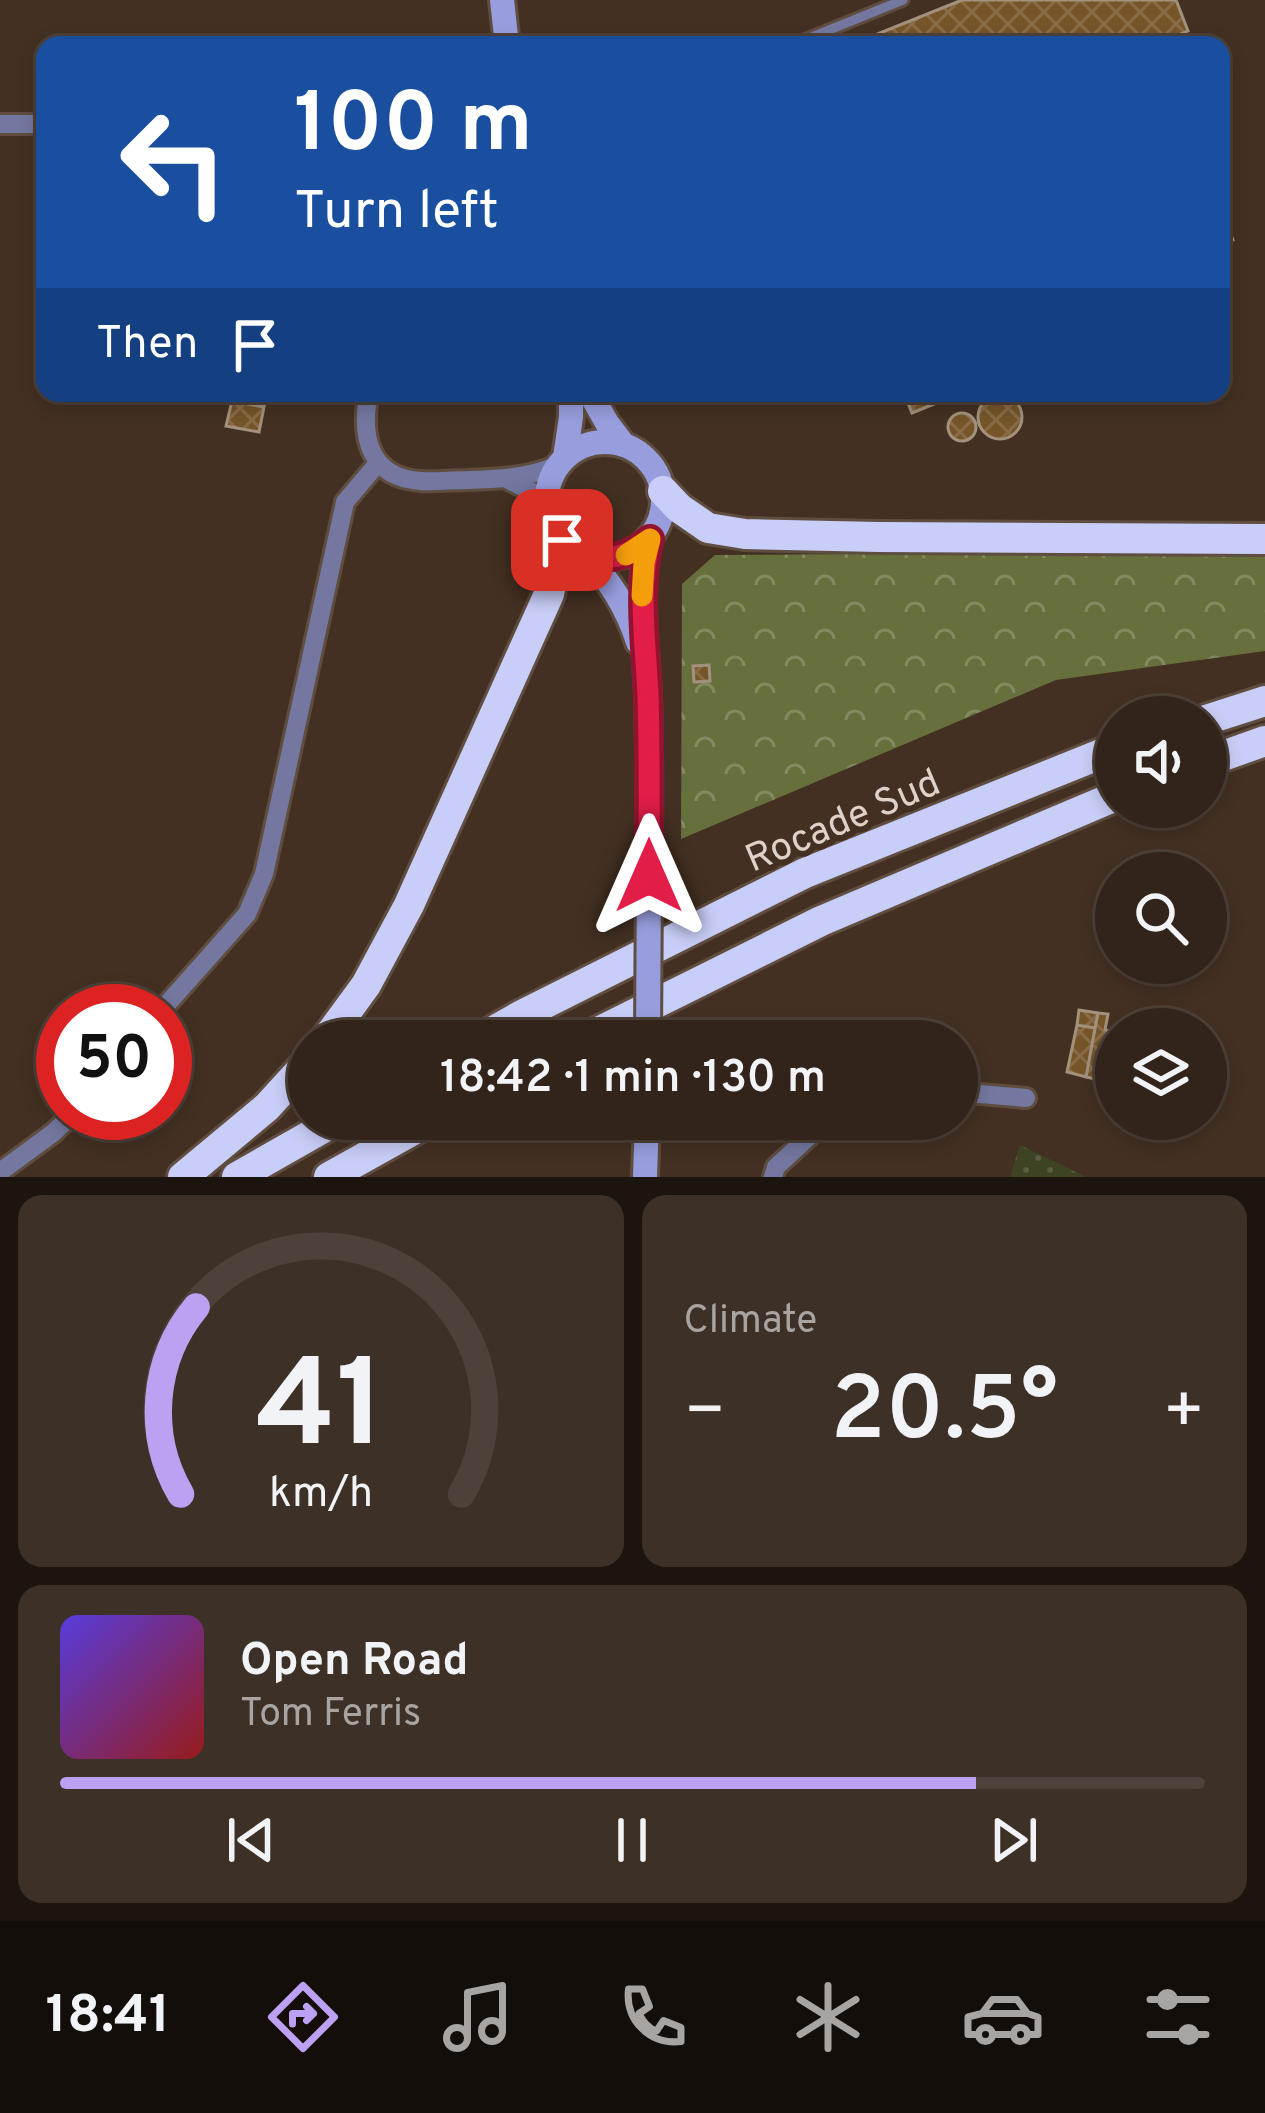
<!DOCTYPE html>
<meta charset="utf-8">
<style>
body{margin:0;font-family:Overpass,sans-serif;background:#3d3027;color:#f1f3f6;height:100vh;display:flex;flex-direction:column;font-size:45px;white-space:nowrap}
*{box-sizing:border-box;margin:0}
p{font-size:39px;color:#a8a4a2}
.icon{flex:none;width:66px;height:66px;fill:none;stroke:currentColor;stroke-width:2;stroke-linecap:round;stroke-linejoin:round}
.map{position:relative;height:1177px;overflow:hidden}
.drawer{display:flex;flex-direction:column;gap:18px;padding:18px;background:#1c140e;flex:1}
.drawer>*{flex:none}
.guide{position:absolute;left:36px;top:36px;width:1194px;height:366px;border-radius:24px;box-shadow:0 6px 18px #0003,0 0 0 3px #4d4139;background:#1a4fa0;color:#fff;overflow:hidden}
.buttons{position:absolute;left:1095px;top:696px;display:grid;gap:24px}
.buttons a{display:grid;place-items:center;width:132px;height:132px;border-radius:50%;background:#32241a;box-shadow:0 6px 18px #0003,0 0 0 3px #4d4139;font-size:60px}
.speed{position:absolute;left:36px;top:984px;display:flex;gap:24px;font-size:60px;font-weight:700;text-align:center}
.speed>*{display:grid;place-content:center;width:156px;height:156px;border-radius:50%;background:#32241a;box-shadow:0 6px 18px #0003,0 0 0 3px #4d4139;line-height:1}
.speed .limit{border:18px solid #d22;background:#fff;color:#111}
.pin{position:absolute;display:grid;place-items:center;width:102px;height:102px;color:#fff;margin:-51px;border-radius:24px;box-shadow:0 6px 18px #0006}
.me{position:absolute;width:132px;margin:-66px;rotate:0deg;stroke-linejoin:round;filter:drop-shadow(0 0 9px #0008)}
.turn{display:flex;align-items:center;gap:42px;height:252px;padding:0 60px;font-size:54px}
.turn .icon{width:156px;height:156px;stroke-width:2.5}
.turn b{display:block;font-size:84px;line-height:102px}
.then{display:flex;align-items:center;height:114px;padding:0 60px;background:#0003;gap:24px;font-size:45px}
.big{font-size:90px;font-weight:600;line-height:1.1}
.drawer .widget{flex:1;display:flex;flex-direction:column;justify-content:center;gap:18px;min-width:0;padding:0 42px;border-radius:24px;background:#3d3027}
.drawer .dial{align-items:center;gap:0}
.dial svg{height:312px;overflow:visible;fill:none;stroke:#4d4139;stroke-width:7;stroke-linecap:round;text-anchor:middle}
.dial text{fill:#f1f3f6;stroke:none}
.song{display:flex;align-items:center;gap:36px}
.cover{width:144px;height:144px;border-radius:18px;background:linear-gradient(135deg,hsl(250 70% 55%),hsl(0 70% 35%))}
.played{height:12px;border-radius:6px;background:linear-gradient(90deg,#bca0f2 80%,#4d4139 80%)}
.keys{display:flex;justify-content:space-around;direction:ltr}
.heat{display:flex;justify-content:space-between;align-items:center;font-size:66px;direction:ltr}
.drawer .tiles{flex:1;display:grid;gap:18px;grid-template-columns:1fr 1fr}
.widget:last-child{grid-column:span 2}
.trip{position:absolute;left:288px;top:1020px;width:690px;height:120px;border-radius:60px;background:#32241a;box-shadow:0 6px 18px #0003,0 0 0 3px #4d4139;font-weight:600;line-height:120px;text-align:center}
.tabs{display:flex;height:192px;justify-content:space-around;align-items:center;background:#140e0a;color:#a8a4a2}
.tabs .icon{width:84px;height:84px}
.tabs .on{color:#bca0f2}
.tabs b{font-size:54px;color:#f1f3f6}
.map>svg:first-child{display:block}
.grass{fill:url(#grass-dots)}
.forest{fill:url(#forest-crowns)}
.building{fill:url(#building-cross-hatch);stroke:#a2917c;stroke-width:3}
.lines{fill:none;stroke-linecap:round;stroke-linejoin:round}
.service-casing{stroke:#5f4d40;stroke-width:15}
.minor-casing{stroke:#5f4d40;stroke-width:24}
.secondary-casing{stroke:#5f4d40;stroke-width:30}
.trunk-casing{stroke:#5f4d40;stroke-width:36}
.service{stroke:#7478a0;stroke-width:9}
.minor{stroke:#7478a0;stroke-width:18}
.secondary{stroke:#989edd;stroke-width:24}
.trunk{stroke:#c9cef8;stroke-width:30}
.secondary-bridge-casing{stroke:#5f4d40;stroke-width:30;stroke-linecap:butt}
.secondary-bridge{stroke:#989edd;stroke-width:24}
.route-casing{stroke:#92132f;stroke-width:30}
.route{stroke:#e11d48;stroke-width:21}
.slow{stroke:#f59e0b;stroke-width:21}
.labels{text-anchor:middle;stroke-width:12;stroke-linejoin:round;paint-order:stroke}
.street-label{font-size:39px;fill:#ddd1c9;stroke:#433022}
</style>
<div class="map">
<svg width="1265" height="1177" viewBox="0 0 1265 1177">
<defs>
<pattern id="grass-dots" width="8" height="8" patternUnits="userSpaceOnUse" patternTransform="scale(3)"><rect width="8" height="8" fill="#3e4423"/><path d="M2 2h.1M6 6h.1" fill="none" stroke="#595e42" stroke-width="1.8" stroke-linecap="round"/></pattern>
<pattern id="forest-crowns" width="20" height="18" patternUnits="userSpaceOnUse" patternTransform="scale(3)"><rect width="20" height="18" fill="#676f3c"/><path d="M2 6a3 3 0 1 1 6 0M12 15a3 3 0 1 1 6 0" fill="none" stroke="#838960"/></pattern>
<pattern id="building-cross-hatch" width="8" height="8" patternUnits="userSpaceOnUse" patternTransform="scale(3)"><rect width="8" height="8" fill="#765529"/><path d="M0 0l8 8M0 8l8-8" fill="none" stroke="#896c47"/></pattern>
</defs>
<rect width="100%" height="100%" fill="#433022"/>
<path class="grass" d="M 1020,1145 L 1086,1177 L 1010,1177 Z"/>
<path class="forest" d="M 1265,551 L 1265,651 L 1056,680 L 681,839 L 682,584 L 715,555 Z"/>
<path class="building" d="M 962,0 L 1176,0 L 1188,31 L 1155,45 L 850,45 Z
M 1221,210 L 1233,240 L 1221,245 Z
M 219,393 L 267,393 L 264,407 L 218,398 Z
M 904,393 L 961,393 L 912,413 Z
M978 417a22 22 0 1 1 44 0a22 22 0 1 1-44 0Z
M 232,401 L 264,407 L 259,432 L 226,426 Z
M948 427a14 14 0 1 1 28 0a14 14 0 1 1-28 0Z
M 709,665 L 710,681 L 694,682 L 693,666 Z
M 1079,1010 L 1098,1013 L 1095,1028 L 1077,1025 Z
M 1098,1013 L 1108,1014 L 1105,1030 L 1116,1032 L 1116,1051 L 1110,1082 L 1086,1077 Z
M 1077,1025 L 1095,1028 L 1086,1077 L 1067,1072 Z"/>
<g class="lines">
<defs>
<path id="service" d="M 792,45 L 903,0"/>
<path id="minor" d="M 0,124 L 45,124
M 369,393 C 360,436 369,478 421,481 C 436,482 452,480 467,480 C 500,479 528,478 558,465
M 507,479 L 532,492 L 547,509
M 161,1011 L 247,914 L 264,874 L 345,502 L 378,463
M 957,1092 L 1026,1098
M 0,1172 L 53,1133 L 74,1113
M 773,1177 L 776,1167 L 828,1119"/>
<path id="secondary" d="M 502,0 L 507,45
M 590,393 L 607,423 L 623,444
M547 500a58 58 0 1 1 116 0a58 58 0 1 1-116 0Z
M 565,457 L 571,417 L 571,393
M 586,556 C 611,582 627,608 638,642
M 649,876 C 649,816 650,757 648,697 C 646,644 637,591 649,539
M 645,1177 L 647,1119"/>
<path id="trunk" d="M 663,491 L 679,508 L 708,528 L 745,534 L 879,537 L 1265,539
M 1206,720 L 1265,701
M 1206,762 L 1265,741
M 325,1041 L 366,985 L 409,905 L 521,656 L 549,594 L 556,561 L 553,528
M 476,1041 L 520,1016 L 805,873 L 1116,748
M 580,1041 L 821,921 L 1116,796
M 183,1177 L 267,1107 L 309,1061
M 237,1177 L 339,1119
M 329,1177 L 433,1119"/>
</defs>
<use href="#service" class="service-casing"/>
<use href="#minor" class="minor-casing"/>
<use href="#secondary" class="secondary-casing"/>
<use href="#trunk" class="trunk-casing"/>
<use href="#service" class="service"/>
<use href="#minor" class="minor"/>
<use href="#secondary" class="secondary"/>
<use href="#trunk" class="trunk"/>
<defs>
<path id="secondary-bridge" d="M 648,1041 L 649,876"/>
</defs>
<use href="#secondary-bridge" class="secondary-bridge-casing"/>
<use href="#secondary-bridge" class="secondary-bridge"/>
</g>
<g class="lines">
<defs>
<path id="route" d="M 562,540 C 591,564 621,563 650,539 C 637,591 646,644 648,697 C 650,757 649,816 649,876"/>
</defs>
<use href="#route" class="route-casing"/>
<use href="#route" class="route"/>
<path class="slow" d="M 626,555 L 650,539 L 644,563 L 642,596"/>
</g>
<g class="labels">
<g class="street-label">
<text transform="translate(842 819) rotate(-23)" y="14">Rocade Sud</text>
</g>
</g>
</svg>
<div class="buttons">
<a><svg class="icon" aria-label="sound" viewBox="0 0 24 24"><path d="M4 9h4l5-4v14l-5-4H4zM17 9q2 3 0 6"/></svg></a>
<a><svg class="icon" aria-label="search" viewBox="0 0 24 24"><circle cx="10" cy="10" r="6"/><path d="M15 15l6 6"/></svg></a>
<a><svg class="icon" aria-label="layers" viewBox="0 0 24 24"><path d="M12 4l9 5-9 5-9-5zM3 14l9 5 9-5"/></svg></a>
</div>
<div class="speed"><div class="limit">50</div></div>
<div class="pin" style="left:562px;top:540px;background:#d93025"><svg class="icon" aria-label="arrive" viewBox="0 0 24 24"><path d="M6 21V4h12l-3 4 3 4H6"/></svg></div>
<svg class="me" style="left:649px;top:876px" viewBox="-20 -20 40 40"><path d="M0-17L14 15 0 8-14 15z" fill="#e11d48" stroke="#fff" stroke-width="4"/></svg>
<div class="trip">18:42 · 1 min · 130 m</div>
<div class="guide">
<div class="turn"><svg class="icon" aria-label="left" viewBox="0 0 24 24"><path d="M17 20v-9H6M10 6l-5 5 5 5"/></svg><div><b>100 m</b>Turn left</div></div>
<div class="then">Then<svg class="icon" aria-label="arrive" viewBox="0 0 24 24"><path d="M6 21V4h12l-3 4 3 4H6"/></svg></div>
</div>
</div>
<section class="drawer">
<div class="tiles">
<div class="widget dial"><svg viewBox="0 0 100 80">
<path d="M14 69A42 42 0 1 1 86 69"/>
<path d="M14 69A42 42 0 0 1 18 21" stroke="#bca0f2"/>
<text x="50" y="56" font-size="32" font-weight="700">41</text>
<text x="50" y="72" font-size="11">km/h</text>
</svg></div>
<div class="widget"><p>Climate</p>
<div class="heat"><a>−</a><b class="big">20.5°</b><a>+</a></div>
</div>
<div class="widget">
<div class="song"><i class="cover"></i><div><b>Open Road</b><p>Tom Ferris</p></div></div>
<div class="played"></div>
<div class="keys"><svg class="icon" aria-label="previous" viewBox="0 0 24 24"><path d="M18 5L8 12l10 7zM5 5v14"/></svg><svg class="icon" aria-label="pause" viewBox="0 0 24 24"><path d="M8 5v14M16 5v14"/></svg><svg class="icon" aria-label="next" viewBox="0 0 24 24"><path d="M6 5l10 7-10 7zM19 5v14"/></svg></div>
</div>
</div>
</section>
<nav class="tabs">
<b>18:41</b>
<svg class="icon on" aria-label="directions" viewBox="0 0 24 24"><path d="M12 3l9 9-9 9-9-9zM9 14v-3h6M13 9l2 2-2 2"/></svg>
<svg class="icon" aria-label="music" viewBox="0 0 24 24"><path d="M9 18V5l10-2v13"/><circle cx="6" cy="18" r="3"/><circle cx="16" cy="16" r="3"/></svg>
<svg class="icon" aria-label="phone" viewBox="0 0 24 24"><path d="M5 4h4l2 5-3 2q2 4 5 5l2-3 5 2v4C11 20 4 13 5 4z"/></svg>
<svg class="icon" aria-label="climate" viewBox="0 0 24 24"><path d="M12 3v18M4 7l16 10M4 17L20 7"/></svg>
<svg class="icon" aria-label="car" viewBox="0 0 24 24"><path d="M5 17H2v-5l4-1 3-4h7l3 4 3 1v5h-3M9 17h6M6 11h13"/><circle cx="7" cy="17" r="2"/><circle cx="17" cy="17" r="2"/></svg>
<svg class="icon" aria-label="filters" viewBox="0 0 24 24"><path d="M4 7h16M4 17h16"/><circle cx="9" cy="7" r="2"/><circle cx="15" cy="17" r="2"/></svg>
</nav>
